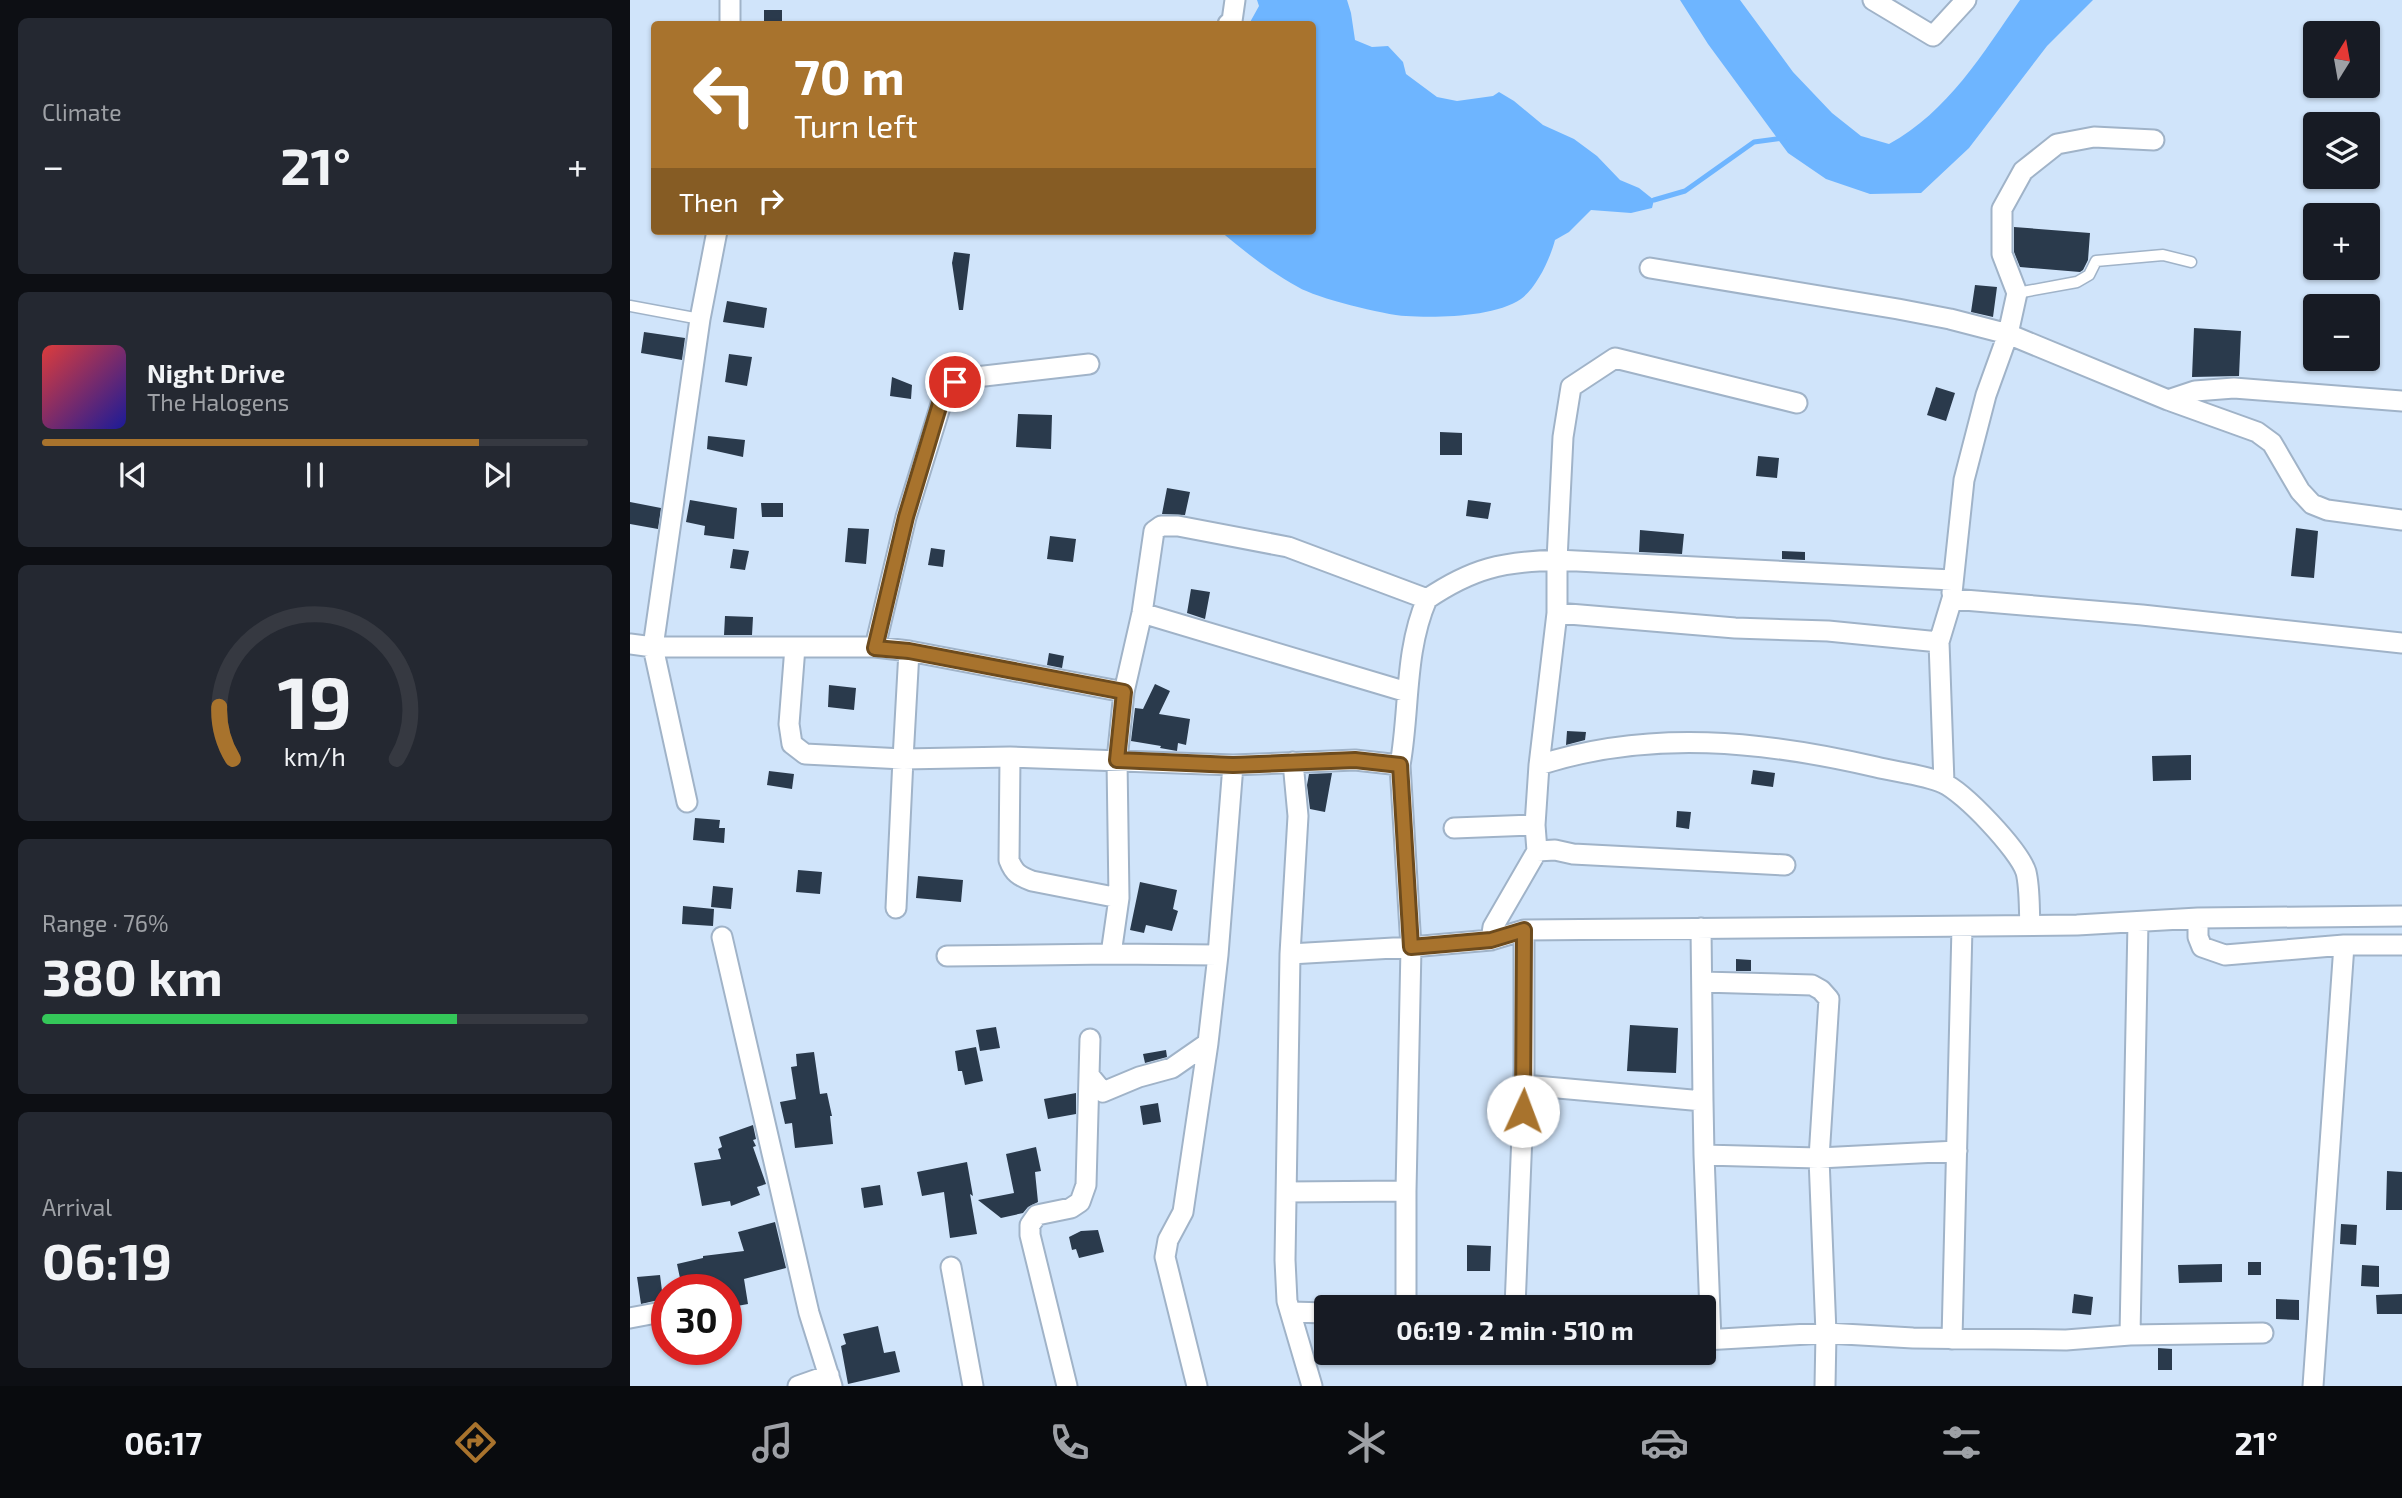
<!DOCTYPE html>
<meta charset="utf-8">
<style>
body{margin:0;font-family:"Exo 2",sans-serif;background:#242831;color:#f1f3f6;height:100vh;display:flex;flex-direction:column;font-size:26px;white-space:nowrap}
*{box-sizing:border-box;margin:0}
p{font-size:23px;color:#9ea1a6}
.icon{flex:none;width:38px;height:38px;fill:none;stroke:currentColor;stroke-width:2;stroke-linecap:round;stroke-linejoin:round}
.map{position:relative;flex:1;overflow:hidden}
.panel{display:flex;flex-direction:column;gap:18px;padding:18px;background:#0d0f14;width:630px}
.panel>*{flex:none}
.guide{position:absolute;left:21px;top:21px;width:665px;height:214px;border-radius:7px;box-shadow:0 2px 5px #0004;background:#a8732d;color:#fff;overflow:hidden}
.needle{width:46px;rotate:11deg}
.buttons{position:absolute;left:1673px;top:21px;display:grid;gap:14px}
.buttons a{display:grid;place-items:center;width:77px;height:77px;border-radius:7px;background:#171b24;box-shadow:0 2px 5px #0004;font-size:35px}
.speed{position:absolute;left:21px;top:1274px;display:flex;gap:14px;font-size:35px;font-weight:700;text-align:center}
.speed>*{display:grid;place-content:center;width:91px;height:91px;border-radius:50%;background:#171b24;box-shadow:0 2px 5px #0004;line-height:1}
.speed .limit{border:10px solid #d22;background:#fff;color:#111}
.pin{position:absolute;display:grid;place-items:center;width:60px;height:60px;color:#fff;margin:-30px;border:4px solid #fff;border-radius:50%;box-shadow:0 2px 7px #0007}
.me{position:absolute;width:77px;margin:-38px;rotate:2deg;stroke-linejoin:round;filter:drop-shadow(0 0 5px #0008)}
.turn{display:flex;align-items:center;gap:24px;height:147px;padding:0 28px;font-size:32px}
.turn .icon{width:91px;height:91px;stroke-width:2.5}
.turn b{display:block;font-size:49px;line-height:60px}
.then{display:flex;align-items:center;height:66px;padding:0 28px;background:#0003;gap:14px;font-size:26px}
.big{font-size:52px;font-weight:700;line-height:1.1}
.panel .tile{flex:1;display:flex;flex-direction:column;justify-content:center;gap:10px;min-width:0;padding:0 24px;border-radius:10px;background:#242831}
.panel .dial{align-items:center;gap:0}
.dial svg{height:182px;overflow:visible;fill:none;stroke:#363941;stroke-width:7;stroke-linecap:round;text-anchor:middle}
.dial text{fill:#f1f3f6;stroke:none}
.song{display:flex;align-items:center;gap:21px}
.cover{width:84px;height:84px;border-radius:10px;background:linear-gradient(135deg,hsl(0 70% 55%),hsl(240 70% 35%))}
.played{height:7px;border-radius:4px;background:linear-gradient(90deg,#a8732d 80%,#363941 80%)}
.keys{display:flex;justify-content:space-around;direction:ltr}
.heat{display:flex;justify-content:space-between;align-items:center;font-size:38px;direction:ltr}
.charge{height:10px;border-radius:5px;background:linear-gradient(90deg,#34c759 76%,#363941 0)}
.trip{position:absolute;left:684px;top:1295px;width:402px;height:70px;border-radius:7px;background:#171b24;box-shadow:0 2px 5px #0004;font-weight:700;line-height:70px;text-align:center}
.tabs{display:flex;height:112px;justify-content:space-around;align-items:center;background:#090b0e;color:#9ea1a6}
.tabs .icon{width:49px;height:49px}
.tabs .active{color:#a8732d}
.tabs b{font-size:32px;color:#f1f3f6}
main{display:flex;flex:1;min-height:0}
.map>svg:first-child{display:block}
.water{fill:#6eb5ff}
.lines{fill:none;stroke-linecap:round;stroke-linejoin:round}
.stream{stroke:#6eb5ff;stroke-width:5}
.building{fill:#2a3a4c}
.service-casing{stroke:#a0b3c8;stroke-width:13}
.minor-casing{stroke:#a0b3c8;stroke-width:23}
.service{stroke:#fff;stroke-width:10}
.minor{stroke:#fff;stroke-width:19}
.route-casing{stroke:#6d4b1d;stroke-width:18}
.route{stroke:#a8732d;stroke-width:12}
</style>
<main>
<section class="panel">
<div class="tile"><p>Climate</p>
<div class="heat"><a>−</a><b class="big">21°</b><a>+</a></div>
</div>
<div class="tile">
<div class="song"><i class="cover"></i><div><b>Night Drive</b><p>The Halogens</p></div></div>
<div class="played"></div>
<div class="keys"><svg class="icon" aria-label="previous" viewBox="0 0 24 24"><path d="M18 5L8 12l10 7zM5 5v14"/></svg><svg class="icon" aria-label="pause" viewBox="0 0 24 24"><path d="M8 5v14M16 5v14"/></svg><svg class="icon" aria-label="next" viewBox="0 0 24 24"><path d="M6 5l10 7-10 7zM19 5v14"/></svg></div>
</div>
<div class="tile dial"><svg viewBox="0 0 100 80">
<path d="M14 69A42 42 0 1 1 86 69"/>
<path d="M14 69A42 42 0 0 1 8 46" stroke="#a8732d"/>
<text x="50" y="56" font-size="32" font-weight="700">19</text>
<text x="50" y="72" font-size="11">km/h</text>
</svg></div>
<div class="tile"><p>Range · 76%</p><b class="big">380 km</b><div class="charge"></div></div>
<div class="tile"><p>Arrival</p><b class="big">06:19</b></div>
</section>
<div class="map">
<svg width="1772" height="1386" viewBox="0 0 1772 1386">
<rect width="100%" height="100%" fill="#d0e4fa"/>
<path class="water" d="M 627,0 L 717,0 L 721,13 L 725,40 L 742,47 L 758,46 L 773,62 L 776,74 L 807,97 L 827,101 L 863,96 L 869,92 L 884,101 L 913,125 L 944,139 L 967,156 L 990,180 L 1009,188 L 1024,200 L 1022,208 L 1001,213 L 961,210 L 939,232 L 925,240 C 920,259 907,287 891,299 C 865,317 807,318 776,316 C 754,315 686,298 668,287 C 640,272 614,251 590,231 L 682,231 L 682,24 L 619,24 L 629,6 Z
M 1050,0 L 1110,0 L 1163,72 L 1202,113 L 1231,136 L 1259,144 C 1318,112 1353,53 1390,0 L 1463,0 L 1417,46 L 1339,148 L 1291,193 L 1240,194 L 1196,179 L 1158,153 L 1078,44 Z"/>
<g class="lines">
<path class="stream" d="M 1024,200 L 1055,191 L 1124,142 L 1154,138"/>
</g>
<path class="building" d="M 134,10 L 152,10 L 152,24 L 134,24 Z
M 1384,227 L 1460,233 L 1458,260 L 1453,270 L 1450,272 L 1390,267 L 1384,252 Z
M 324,252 L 340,254 L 333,310 L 329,310 L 322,263 Z
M 1345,285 L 1367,287 L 1363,317 L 1341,312 Z
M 97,301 L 137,308 L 134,328 L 93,322 Z
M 1564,328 L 1611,331 L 1609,376 L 1562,377 Z
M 14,332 L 55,338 L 52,360 L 11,353 Z
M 99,354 L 122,357 L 117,386 L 95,382 Z
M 262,377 L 282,385 L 281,399 L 260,396 Z
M 1306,387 L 1325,393 L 1316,421 L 1297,415 Z
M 388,414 L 422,415 L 421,449 L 386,447 Z
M 810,432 L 832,433 L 832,455 L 810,455 Z
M 78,436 L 115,440 L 113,457 L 77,449 Z
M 1128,456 L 1149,458 L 1147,478 L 1126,476 Z
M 537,488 L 560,492 L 555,515 L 532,514 Z
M 60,500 L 107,508 L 104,539 L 74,535 L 75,526 L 56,522 Z
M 838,500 L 861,503 L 858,519 L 836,516 Z
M 0,502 L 31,508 L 28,529 L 0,524 Z
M 131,503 L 153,503 L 153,517 L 132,517 Z
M 218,528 L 239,529 L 236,564 L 215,562 Z
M 1666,528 L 1688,531 L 1684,578 L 1661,576 Z
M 1010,530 L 1054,534 L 1052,554 L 1009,552 Z
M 420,536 L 446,539 L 443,562 L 417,559 Z
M 301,548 L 315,550 L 313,567 L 298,565 Z
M 103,549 L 119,551 L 115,570 L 100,568 Z
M 1152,551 L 1175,552 L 1175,560 L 1152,559 Z
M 561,589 L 580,592 L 575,619 L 557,613 Z
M 95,616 L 123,617 L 122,635 L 94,635 Z
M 419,653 L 434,656 L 432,668 L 417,665 Z
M 525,684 L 540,691 L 529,714 L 560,719 L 556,745 L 548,743 L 547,751 L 530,748 L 531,746 L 501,741 L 505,708 L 513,709 Z
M 199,685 L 226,688 L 224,710 L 198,707 Z
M 937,731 L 956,732 L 955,740 L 936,745 Z
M 1561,755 L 1561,780 L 1523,781 L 1522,756 Z
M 1123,770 L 1145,773 L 1143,787 L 1121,784 Z
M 139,771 L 164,774 L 162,789 L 137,785 Z
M 702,773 L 695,812 L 680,809 L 677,785 L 679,774 Z
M 1047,811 L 1061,812 L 1059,829 L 1046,827 Z
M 65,818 L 90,820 L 89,828 L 95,828 L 94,843 L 63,840 Z
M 168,870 L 192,872 L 190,894 L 166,892 Z
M 288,876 L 333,880 L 331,902 L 286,898 Z
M 510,882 L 547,890 L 543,909 L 548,911 L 542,931 L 516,925 L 514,933 L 500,930 Z
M 83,886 L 103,888 L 101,909 L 81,907 Z
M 53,906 L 84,909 L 83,926 L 52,924 Z
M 1106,959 L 1121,960 L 1121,971 L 1106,971 Z
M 1000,1025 L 1048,1028 L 1046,1073 L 997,1071 Z
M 366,1027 L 370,1048 L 350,1051 L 346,1030 Z
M 346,1047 L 353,1081 L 335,1085 L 332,1071 L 328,1071 L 325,1051 Z
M 536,1050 L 537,1057 L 515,1063 L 513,1054 Z
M 184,1052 L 190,1094 L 197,1093 L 202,1116 L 200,1116 L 203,1144 L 165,1148 L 162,1123 L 155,1124 L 150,1102 L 166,1099 L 161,1067 L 167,1066 L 166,1054 Z
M 446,1093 L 446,1114 L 418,1119 L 414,1099 Z
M 528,1103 L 531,1122 L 513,1125 L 510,1106 Z
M 123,1125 L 126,1139 L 123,1140 L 126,1146 L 123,1147 L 136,1184 L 127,1187 L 130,1195 L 101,1206 L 100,1201 L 72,1206 L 64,1163 L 91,1159 L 88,1149 L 92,1147 L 89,1137 Z
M 406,1147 L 411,1171 L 405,1172 L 408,1202 L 398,1207 L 393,1213 L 371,1218 L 348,1200 L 384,1193 L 376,1154 Z
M 337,1162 L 343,1196 L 340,1194 L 347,1234 L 320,1238 L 314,1192 L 292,1196 L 287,1172 Z
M 1757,1171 L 1772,1172 L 1772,1210 L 1756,1210 Z
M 250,1185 L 253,1205 L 234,1208 L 231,1188 Z
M 145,1222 L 156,1268 L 114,1279 L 118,1304 L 96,1308 L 96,1290 L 93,1290 L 92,1283 L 60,1290 L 58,1282 L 51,1283 L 47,1264 L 73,1258 L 73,1256 L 114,1251 L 108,1232 Z
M 1711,1224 L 1727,1225 L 1726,1245 L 1710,1244 Z
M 468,1230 L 474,1252 L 449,1258 L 446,1249 L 442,1250 L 439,1237 L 451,1231 Z
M 837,1245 L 861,1246 L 860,1271 L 837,1271 Z
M 1618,1262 L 1631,1262 L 1631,1275 L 1618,1275 Z
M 1592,1264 L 1592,1282 L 1549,1283 L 1548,1265 Z
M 1732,1265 L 1749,1266 L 1749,1287 L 1731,1286 Z
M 30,1275 L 33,1299 L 11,1304 L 7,1277 Z
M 1444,1294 L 1463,1297 L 1461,1315 L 1442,1313 Z
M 1772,1294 L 1772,1314 L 1747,1314 L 1746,1295 Z
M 1646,1299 L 1669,1300 L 1669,1320 L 1646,1319 Z
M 248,1326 L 254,1353 L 265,1351 L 270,1372 L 218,1384 L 211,1346 L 216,1344 L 213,1334 Z
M 1528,1348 L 1542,1349 L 1542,1370 L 1528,1370 Z"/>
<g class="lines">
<defs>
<path id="service" d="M 1387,293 L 1447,282 L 1459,275 L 1466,261 L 1533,255 L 1561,262
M 0,306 L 70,319"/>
<path id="minor" d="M 1243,0 L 1303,36 L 1336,0
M 100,24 L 100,0
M 598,24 L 602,21 L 605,0
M 1020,268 L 1268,309 L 1320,319 L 1378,334 L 1538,400 L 1627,432 L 1642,443 L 1670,491 L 1682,504 L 1697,510 L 1772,520
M 1538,400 L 1565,391 L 1604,388 L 1772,401
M 1322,593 L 1334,480 L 1356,395 L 1378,334 L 1387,293 L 1372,254 L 1372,209 L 1393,171 L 1427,144 L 1464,137 L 1524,140
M 512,613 L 777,692
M 927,613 L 1105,628 L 1198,631 L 1309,642
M 0,644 L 23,647 L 245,647 L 279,651 L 494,692 L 487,760 L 489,898 L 481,954 L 588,955
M 165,647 L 159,724 L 162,744 L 175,754 L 273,759 L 266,908
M 245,647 L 276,517 L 316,388 L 325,382 L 337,378 L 459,364
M 279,651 L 273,759 L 380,757 L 379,860 C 384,873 389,876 402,881 L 489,898
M 494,692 L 512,613 L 524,531 L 531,526 L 548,526 L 658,547 L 797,599 C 843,568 872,562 927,560 L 1322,580
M 380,757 L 603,765 L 725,760 L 770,765 L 781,947 L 776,1191 L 776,1307
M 663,762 L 668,816 L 660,954 L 655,1260 L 657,1301 L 682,1386
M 770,765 C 780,710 774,652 797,599
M 909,765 C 1020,729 1134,741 1246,767 C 1266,772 1295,775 1313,783 C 1334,792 1389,850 1396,872 C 1400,888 1399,909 1400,925
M 1314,783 L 1309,642 L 1322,599 L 1512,615 L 1772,643
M 57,802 L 23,647 L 70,319 L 87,231
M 824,828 L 905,825
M 907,851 L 925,850 L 943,854 L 1155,865
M 1568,918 L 1772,916
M 1071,928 L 1073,1101
M 894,930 L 861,940 L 863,927 L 907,851 L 905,825 L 909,765 L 927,613 L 927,560 L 933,437 L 941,387 L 985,358 L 1167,403
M 92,937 L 179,1313 L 202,1386
M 660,954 L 781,947 L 861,940
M 317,956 L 481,954
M 1072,982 L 1182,985 L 1191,990 L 1199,999 L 1189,1158 L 1196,1333 L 1195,1386
M 459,1075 L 473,1092 L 509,1077 L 542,1068 L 578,1043
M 1327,1151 L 1189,1158 L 1074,1155 L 1073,1101 L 894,1085 L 894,930 L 1447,925 L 1568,918 L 1568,937 L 1572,947 L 1595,955 L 1714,945 L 1772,945
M 1074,1155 L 1081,1340
M 657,1192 L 776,1191
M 321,1267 L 343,1386
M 885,1307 L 894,1085
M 661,1312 L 696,1313
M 0,1318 L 37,1311
M 1500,1335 L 1633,1333
M 1322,1339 L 1332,927
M 1074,1340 L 1196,1333 L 1283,1338 L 1436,1340 L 1500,1335 L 1508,922
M 168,1386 L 199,1375
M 437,1386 L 400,1235 L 400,1225 L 407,1215 L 441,1208 L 450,1202 L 456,1185 L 460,1039
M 567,1386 L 535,1257 L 538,1240 L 553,1212 L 578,1043 L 588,955 L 603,765
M 1683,1386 L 1714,945"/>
</defs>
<use href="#service" class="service-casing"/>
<use href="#minor" class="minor-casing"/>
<use href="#service" class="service"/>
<use href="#minor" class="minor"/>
</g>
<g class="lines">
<defs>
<path id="route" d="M 325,382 L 316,388 L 312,397 L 276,517 L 245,648 L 279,651 L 494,692 L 487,760 L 603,765 L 725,760 L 770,765 L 781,947 L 861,940 L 894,930 L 893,1111"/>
</defs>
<use href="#route" class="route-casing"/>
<use href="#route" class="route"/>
</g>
</svg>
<div class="buttons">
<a><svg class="needle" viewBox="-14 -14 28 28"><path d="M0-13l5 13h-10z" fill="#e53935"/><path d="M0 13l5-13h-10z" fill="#9ea1a6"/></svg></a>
<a><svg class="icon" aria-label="layers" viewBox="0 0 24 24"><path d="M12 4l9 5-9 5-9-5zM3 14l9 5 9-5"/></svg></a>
<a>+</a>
<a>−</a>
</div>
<div class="speed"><div class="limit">30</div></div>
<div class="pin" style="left:325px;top:382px;background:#d93025"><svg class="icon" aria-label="arrive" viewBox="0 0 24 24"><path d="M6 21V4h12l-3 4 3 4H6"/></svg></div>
<svg class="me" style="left:893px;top:1111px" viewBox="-20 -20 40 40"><circle r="19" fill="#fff"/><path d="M0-13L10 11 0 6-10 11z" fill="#a8732d"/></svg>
<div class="trip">06:19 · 2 min · 510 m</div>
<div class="guide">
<div class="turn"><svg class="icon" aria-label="left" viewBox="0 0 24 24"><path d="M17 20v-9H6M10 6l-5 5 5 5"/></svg><div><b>70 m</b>Turn left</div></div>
<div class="then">Then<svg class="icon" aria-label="right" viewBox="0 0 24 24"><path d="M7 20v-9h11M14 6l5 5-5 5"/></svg></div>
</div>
</div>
</main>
<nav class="tabs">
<b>06:17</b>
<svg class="icon active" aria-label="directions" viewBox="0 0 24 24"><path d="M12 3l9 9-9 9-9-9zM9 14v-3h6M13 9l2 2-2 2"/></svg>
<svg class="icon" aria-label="music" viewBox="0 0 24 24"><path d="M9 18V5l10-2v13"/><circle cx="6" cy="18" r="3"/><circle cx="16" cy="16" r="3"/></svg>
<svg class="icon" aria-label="phone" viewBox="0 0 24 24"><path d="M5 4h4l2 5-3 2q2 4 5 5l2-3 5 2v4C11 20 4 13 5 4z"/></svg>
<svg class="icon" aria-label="climate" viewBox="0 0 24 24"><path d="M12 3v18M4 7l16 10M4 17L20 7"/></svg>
<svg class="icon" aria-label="car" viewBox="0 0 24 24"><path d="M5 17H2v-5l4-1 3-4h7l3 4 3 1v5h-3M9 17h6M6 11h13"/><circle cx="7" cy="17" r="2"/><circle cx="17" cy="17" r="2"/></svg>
<svg class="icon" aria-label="filters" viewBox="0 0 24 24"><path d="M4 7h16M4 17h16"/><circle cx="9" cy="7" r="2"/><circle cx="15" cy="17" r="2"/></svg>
<b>21°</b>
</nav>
